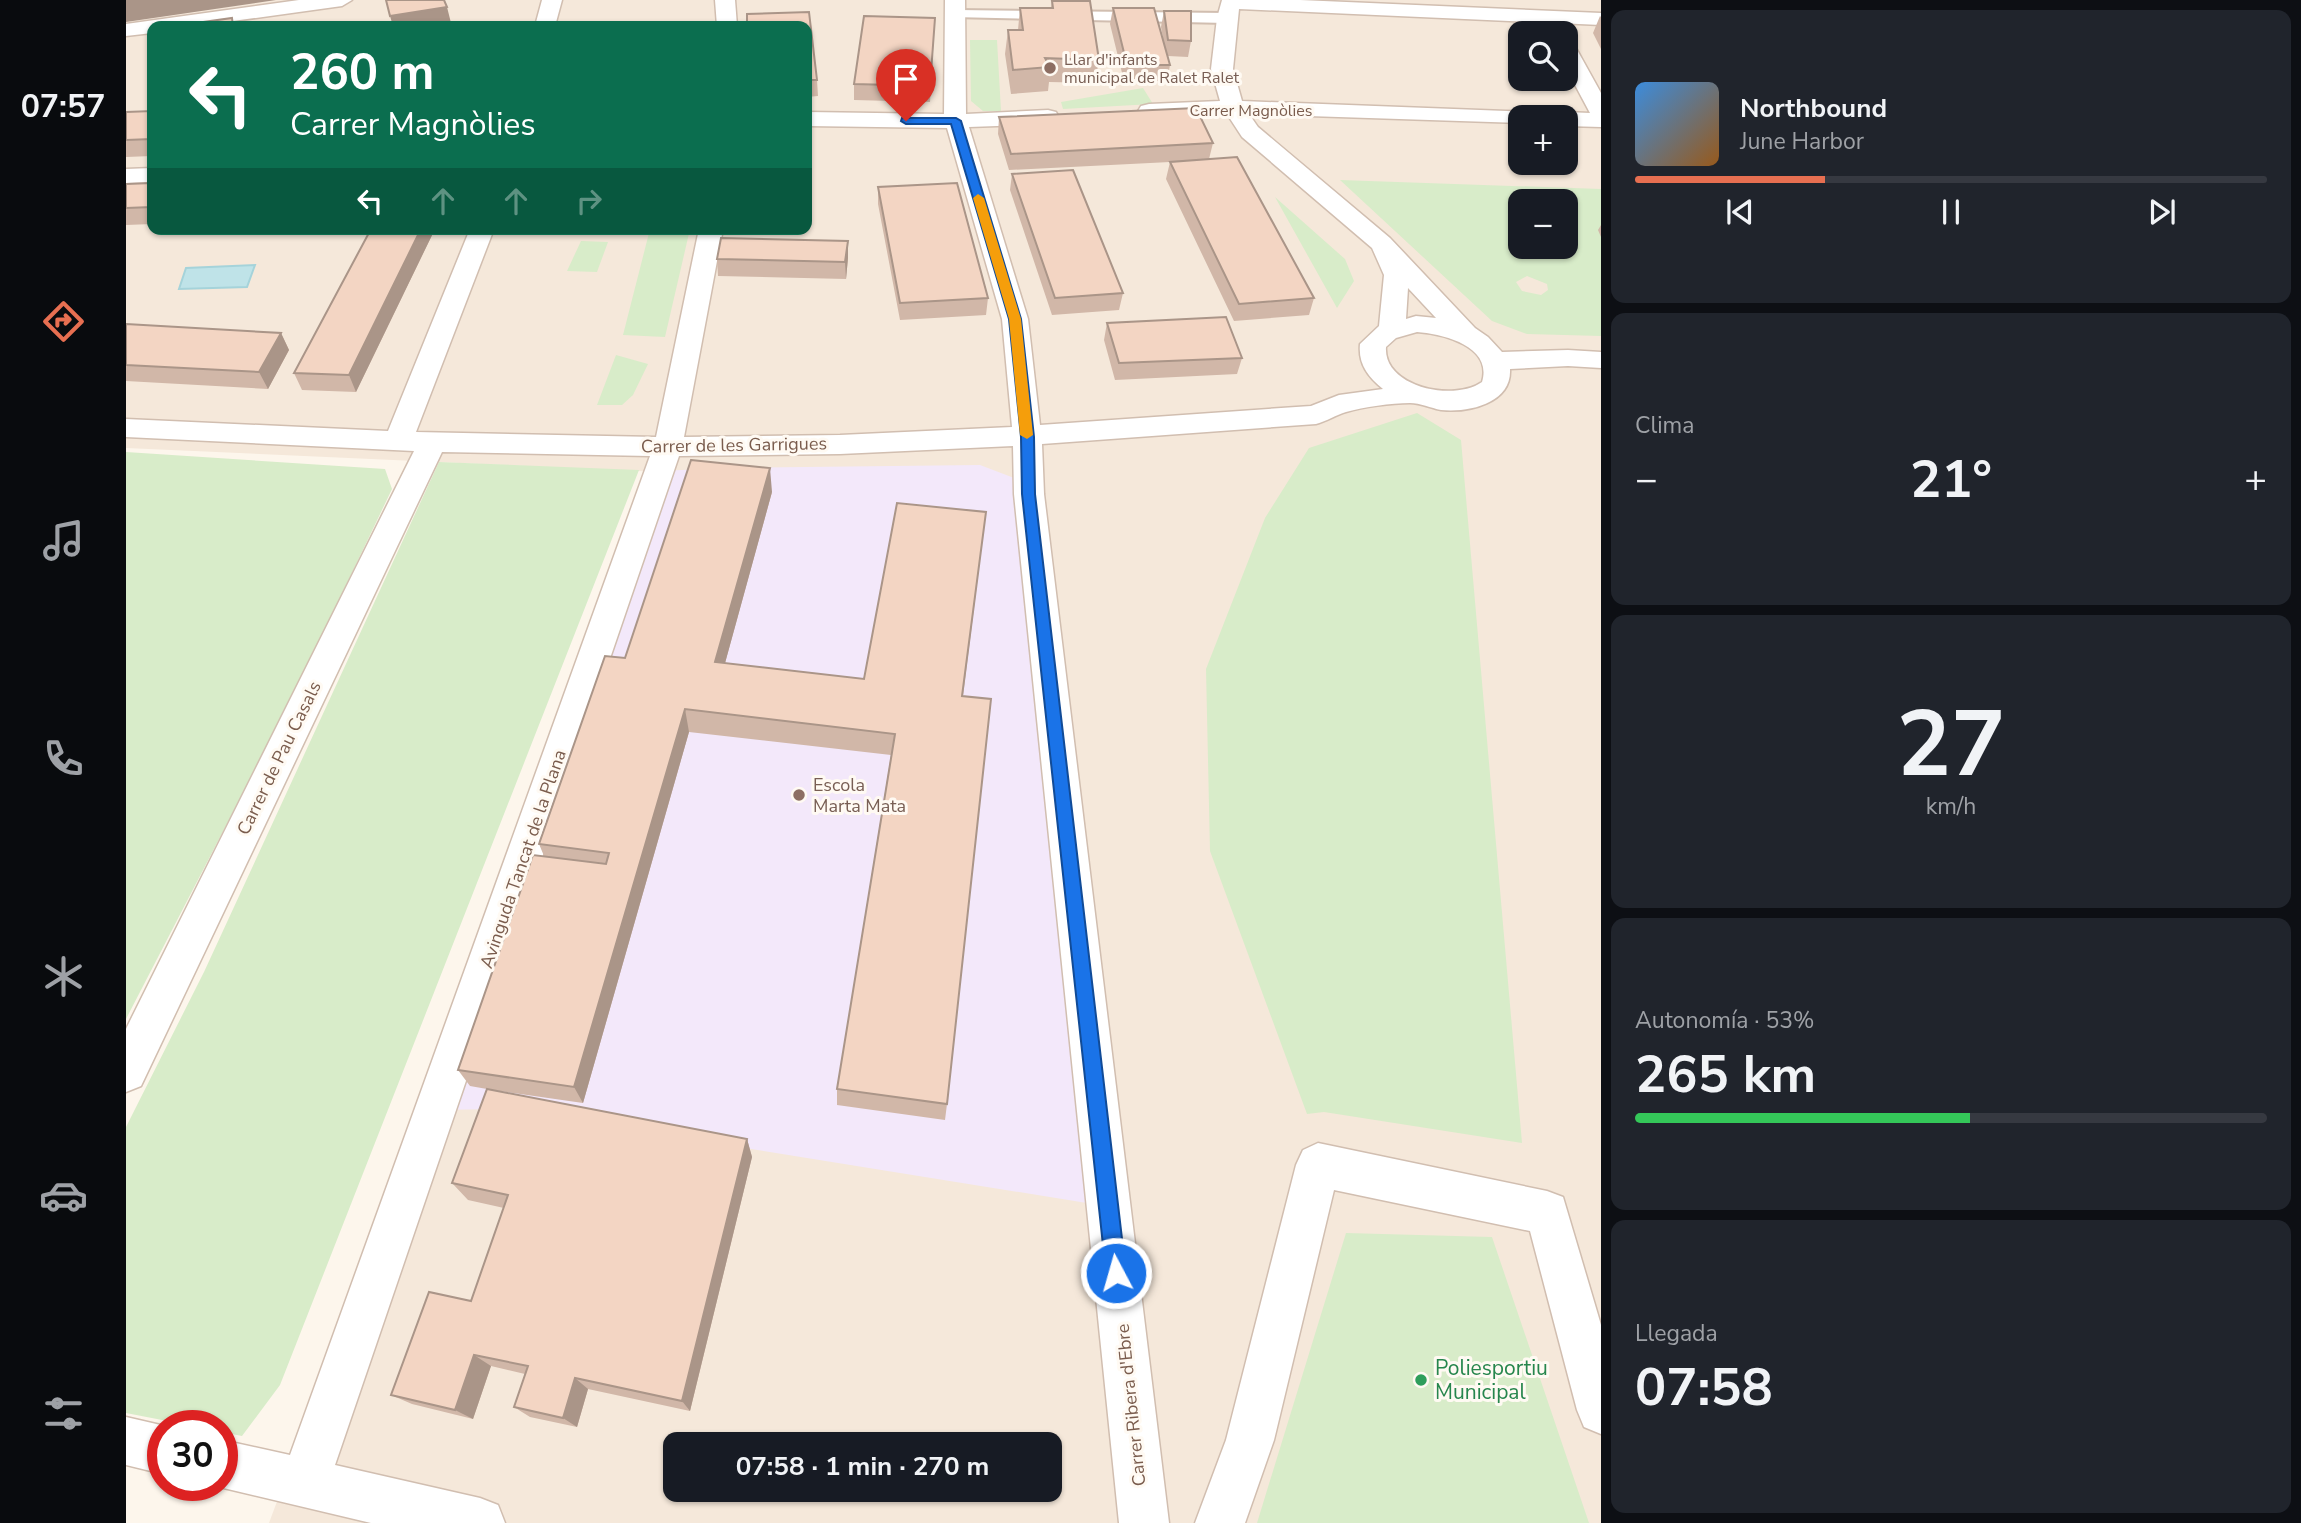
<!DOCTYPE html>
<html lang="es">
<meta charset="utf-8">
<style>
body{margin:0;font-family:"Nunito Sans",sans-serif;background:#20242c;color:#f1f3f6;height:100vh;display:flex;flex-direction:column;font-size:26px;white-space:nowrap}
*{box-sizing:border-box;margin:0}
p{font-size:23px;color:#9ea1a6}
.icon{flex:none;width:38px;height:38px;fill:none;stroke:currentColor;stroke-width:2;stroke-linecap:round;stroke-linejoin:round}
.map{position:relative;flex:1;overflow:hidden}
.panel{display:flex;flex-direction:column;gap:10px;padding:10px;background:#0d0f14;width:700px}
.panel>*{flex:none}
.guide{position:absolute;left:21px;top:21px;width:665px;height:214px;border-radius:14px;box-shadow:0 2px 5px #0004;background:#0b6e4f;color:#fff;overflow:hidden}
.controls{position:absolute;left:1382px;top:21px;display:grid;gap:14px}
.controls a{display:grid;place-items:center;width:70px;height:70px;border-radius:14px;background:#171b24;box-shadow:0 2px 5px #0004;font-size:35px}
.speed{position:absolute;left:21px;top:1410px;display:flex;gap:14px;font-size:35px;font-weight:700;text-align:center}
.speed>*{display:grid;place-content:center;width:91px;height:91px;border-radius:50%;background:#171b24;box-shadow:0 2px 5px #0004;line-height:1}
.speed .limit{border:10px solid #d22;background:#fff;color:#111}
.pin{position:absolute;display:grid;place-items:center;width:60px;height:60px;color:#fff;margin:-72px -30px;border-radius:50% 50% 50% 0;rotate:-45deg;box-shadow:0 0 7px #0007}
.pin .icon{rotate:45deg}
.me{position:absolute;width:77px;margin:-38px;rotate:354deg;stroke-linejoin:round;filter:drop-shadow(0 0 5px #0008)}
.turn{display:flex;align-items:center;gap:24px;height:147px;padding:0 28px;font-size:32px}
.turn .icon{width:91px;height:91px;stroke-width:2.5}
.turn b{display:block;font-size:49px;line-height:60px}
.lanes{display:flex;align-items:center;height:66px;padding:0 28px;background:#0003;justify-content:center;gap:35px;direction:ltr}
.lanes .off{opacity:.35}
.big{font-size:52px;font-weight:700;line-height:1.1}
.panel .tile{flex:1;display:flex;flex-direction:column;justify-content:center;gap:10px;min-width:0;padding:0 24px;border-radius:14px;background:#20242c}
.panel .dial{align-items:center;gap:0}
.dial b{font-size:91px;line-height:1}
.song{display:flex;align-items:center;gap:21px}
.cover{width:84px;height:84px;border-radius:10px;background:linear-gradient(135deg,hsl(210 70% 55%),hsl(30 70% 35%))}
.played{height:7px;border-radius:4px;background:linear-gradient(90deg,#e76f51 30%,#363941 30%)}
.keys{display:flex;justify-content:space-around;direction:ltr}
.heat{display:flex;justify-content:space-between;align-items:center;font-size:38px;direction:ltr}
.charge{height:10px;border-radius:5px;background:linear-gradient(90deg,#34c759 53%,#363941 0)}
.trip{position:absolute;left:537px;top:1432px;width:399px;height:70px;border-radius:14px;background:#171b24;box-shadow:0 2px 5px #0004;font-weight:700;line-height:70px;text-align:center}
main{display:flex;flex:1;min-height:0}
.tab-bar{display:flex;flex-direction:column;width:126px;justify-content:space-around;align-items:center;background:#090b0e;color:#9ea1a6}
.tab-bar .icon{width:49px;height:49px}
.tab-bar .selected{color:#e76f51}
.tab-bar b{font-size:32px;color:#f1f3f6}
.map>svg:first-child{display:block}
.residential{fill:#f5e8da;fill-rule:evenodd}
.education{fill:#f3e8fa}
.green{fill:#d8ecc9;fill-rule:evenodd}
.water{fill:#bfe3e8;stroke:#a5d3da;stroke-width:2}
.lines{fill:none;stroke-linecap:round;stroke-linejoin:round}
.pedestrian-casing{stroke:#d1beb0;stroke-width:4}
.minor-casing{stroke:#d1beb0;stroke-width:3}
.pedestrian{fill:#fff;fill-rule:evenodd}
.minor{fill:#fff;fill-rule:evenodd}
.wall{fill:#d1b7a8}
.shaded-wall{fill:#aa9588}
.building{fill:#f3d5c3;stroke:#aa9588;stroke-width:2}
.route{fill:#1a73e8;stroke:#114b97;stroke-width:2}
.slow{fill:#f59e0b}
.education-dot{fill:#8d6e63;stroke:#fffaf3;stroke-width:2.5}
.leisure-dot{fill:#2e9e5b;stroke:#fffaf3;stroke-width:2.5}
.labels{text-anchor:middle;stroke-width:6;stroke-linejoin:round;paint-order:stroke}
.far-education-label{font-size:16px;fill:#785e54;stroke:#fffaf3;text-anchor:start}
.far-street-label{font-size:16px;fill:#7a5c4d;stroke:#fffaf3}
.street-label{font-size:18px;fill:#7a5c4d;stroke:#fffaf3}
.education-label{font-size:18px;fill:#785e54;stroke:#fffaf3;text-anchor:start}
.near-leisure-label{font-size:21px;fill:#27864d;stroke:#fffaf3;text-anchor:start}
</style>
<main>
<nav class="tab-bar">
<b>07:57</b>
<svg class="icon selected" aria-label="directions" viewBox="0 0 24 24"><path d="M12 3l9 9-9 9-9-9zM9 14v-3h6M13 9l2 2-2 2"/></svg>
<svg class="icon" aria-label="music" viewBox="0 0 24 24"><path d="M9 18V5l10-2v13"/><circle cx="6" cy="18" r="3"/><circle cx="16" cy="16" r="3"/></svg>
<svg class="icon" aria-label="phone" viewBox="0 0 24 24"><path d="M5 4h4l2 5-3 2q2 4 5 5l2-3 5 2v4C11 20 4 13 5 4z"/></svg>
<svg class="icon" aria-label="climate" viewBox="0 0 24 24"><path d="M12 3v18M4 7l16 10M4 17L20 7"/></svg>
<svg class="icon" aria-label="car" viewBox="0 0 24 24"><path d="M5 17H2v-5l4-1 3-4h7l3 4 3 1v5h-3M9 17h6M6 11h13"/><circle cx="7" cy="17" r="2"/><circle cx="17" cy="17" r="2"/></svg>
<svg class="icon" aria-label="filters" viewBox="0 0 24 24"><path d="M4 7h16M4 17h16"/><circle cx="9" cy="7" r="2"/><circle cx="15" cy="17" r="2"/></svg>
</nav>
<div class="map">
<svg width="1475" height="1523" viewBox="0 0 1475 1523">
<rect width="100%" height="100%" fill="#fdf6ec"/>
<path class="residential" d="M 0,0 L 1475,0 L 1475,1523 L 143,1523 L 535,472 L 0,448 ZM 26,26 L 681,26 L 681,229 L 26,229 ZM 1395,33 L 1440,33 L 1440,79 L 1395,79 ZM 1395,117 L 1440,117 L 1440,163 L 1395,163 ZM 1395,201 L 1440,201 L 1440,247 L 1395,247 ZM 550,1444 L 924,1444 L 924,1489 L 550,1489 Z"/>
<path class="education" d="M 854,465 L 893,480 L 967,1204 L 376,1109 L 309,1110 L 535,471 L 597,468 Z"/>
<path class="green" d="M 844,40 L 871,40 L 875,111 L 857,111 L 845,101 Z
M 1017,88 L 1027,104 L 937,109 L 935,102 Z
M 1214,180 L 1475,189 L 1475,336 L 1401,334 L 1366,321 ZM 1395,201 L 1440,201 L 1440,247 L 1395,247 ZM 1401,276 L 1421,284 L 1422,290 L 1415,295 L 1396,291 L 1390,282 Z
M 1149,197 L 1219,259 L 1228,281 L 1211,308 Z
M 524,229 L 564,229 L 539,337 L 497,335 Z
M 455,241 L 482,242 L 471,272 L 441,271 Z
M 490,355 L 522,364 L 507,395 L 496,405 L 471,405 Z
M 1291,413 L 1335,440 L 1396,1143 L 1198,1112 L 1181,1114 L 1084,851 L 1080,669 L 1139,518 L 1183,448 Z
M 0,452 L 259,469 L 266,489 L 168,694 L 0,1019 Z
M 313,462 L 513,470 L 154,1385 L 116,1436 L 96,1432 L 96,1426 L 67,1426 L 0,1413 L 0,1127 L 78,972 Z
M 1220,1233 L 1366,1237 L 1463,1523 L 1131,1523 Z"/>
<path class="water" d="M 129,265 L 121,287 L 53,289 L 60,268 Z"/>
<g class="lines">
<defs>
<path id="pedestrian" d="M 831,10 L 1101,13 L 1109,18 L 1101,23 L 826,17 L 824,14 L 826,11 Z"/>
<path id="minor" d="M 173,0 L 226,0 L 216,6 L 71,26 L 26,26 L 26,33 L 0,36 L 0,24 Z
M 416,0 L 436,0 L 429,26 L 409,26 Z
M 589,0 L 609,0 L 611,26 L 591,26 Z
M 819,0 L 839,0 L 840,114 L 922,110 L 930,112 L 933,117 L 930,122 L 922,124 L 843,127 L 902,319 L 914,425 L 1185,406 L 1213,395 L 1257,389 C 1242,377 1232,364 1234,344 L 1253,326 L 1258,275 L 1246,248 L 1116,137 L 1101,114 L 1023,118 L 1015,116 L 1012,111 L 1015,106 L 1023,104 L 1094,101 L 1085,69 L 1091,18 L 1096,0 L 1174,0 L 1475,13 L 1475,25 L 1113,9 L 1107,69 L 1116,101 L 1409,112 L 1412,117 L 1395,117 L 1395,123 L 1123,114 L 1132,127 L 1264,238 L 1349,328 L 1362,337 L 1376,352 L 1442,350 L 1475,352 L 1475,368 L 1442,366 L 1384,369 C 1386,403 1343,413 1315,410 C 1305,408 1294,403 1284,403 C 1265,403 1238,407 1220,412 C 1210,415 1201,421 1190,424 L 916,444 L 918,494 L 1043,1523 L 993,1523 L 888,494 L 887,446 L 714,454 L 553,456 L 209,1465 L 354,1498 L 372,1505 L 379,1523 L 245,1523 L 89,1486 L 96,1486 L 96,1440 L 164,1455 L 524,456 L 316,452 L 15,1086 L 0,1092 L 0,1029 L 288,451 L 0,437 L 0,419 L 262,431 L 344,229 L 368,229 L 290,432 L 530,437 L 573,229 L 597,229 L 558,437 L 714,435 L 886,427 L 876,319 L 821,128 L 681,126 L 681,112 L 818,114 ZM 1282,288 L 1310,318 L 1290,316 L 1280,319 ZM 1291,332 C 1317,334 1367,346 1356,382 C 1328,402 1257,387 1260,347 L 1270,338 Z
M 1440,42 L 1447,44 L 1450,48 L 1475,93 L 1475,127 L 1440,126 L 1440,117 L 1430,117 L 1440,112 L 1464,113 L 1440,68 Z
M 26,168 L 26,182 L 0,183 L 0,169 Z
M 1192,1143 L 1421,1191 L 1437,1197 L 1475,1325 L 1475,1434 L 1458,1427 L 1451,1410 L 1404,1231 L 1208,1190 L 1148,1440 L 1119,1523 L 1069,1523 L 1100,1440 L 1170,1165 L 1177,1150 Z
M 0,1417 L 39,1426 L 37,1474 L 0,1465 Z"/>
</defs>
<use href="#pedestrian" class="pedestrian-casing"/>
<use href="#minor" class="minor-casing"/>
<use href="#pedestrian" class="pedestrian"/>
<use href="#minor" class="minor"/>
</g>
<path class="wall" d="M 926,1 L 973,60 L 969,83 L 923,82 L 922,91 L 885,94 L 879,54 L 882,30 L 892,30 L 894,8 L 925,8 Z
M 987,8 L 1037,38 L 1035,27 L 1038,11 L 1065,41 L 1062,57 L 1042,56 L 1044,65 L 1041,81 L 998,81 L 984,24 Z
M 1474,16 L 1475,17 L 1475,49 L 1467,33 Z
M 809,18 L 804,102 L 728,100 L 728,84 Z
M 681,26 L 691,80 L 692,96 L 681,97 Z
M 26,111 L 26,156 L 0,157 L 0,112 Z
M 873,117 L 1087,143 L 1083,159 L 1188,298 L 1183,315 L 1108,321 L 1040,179 L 1044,162 L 883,170 L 872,134 Z
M 886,174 L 997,293 L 993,310 L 926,315 L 884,190 Z
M 26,183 L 26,224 L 0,225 L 0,184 Z
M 752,187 L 862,298 L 860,315 L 774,320 L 752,204 Z
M 1475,225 L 1475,237 L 1472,230 Z
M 245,229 L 309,229 L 230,392 L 176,390 L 168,373 Z
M 722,258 L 720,279 L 592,276 L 591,259 Z
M 981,323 L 1116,358 L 1111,374 L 989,380 L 978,340 Z
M 0,324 L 155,333 L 163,350 L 142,389 L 0,381 Z
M 646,492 L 599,663 L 738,679 L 857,536 L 837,696 L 821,1104 L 819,1120 L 711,1105 L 711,1089 L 765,755 L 563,732 L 457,1103 L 366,1090 L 621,1139 L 626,1157 L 564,1411 L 462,1389 L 451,1427 L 404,1417 L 388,1407 L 399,1374 L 365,1366 L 347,1419 L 286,1404 L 265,1395 L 345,1301 L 378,1208 L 342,1200 L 326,1183 L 361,1089 L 344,1086 L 332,1070 L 418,856 L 413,844 L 499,658 Z"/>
<path class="shaded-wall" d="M 0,0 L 150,0 L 0,22 Z
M 321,7 L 325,23 L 307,26 L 267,26 L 264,16 Z
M 295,229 L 309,229 L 230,392 L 223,375 Z
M 722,241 L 722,258 L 720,279 L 719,262 Z
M 155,333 L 163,350 L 142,389 L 133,372 Z
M 644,468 L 646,492 L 593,685 L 589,662 Z
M 559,709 L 563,732 L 457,1103 L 448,1087 Z
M 621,1139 L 626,1157 L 564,1411 L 556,1401 Z
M 348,1355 L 365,1366 L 347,1419 L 329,1410 Z
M 449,1378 L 462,1389 L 451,1427 L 437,1418 Z"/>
<path class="building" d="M 260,0 L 318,0 L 321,7 L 264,16 Z
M 926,1 L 964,1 L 973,60 L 919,58 L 924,67 L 887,70 L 882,30 L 897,30 L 894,8 L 927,8 Z
M 987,8 L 1028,8 L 1044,65 L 1001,65 Z
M 1038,11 L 1065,11 L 1065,41 L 1042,40 Z
M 683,12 L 691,80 L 681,80 L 681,26 L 621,26 L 621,14 Z
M 738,16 L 809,18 L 804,86 L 728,84 Z
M 106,18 L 107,26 L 49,26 Z
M 1070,108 L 1087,143 L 885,154 L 873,117 Z
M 26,111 L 26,139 L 0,140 L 0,112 Z
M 1111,157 L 1188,298 L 1113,304 L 1044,162 Z
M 947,170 L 997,293 L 929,298 L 886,174 Z
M 26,183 L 26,207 L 0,208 L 0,184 Z
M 831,183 L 862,298 L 774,303 L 752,187 Z
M 245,229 L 295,229 L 223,375 L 168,373 Z
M 595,238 L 722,241 L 719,262 L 591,259 Z
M 1100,317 L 1116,358 L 993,363 L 981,323 Z
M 0,324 L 155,333 L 133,372 L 0,365 Z
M 565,460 L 644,468 L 589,662 L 738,679 L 771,503 L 860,512 L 836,696 L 865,699 L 821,1104 L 711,1089 L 769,734 L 559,709 L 448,1087 L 332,1070 L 407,855 L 480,864 L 483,853 L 413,844 L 479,656 L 499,658 Z
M 361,1089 L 621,1139 L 556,1401 L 449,1378 L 437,1418 L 388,1407 L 402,1366 L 348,1355 L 329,1410 L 265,1395 L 303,1292 L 345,1301 L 382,1195 L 326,1183 Z"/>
<path class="route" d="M 776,118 L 830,118 L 835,121 L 895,319 L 908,437 L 909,494 L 1000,1273 L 997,1280 L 990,1283 L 983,1280 L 980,1273 L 896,494 L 895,437 L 883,319 L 825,124 L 780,124 L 775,121 Z"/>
<path class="slow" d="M 852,194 L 858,198 L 895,319 L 907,435 L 901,439 L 894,435 L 883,319 L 847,198 Z"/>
<g class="education-dot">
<circle cx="924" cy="68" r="7"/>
<circle cx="673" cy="795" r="7"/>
</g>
<circle class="leisure-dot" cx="1295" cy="1380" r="7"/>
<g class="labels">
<g class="far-education-label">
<text x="938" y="65">Llar d'infants<tspan x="938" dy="18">municipal de Ralet Ralet</tspan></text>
</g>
<g class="far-street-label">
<text x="1125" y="116">Carrer Magnòlies</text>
</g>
<g class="street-label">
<text transform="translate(608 445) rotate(-1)" y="6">Carrer de les Garrigues</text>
<text transform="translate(153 758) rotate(-64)" y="6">Carrer de Pau Casals</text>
<text transform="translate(397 859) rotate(-71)" y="6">Avinguda Tancat de la Plana</text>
<text transform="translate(1005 1405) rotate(-96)" y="6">Carrer Ribera d'Ebre</text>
</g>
<g class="education-label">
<text x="687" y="791">Escola<tspan x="687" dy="21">Marta Mata</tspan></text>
</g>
<g class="near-leisure-label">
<text x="1309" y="1375">Poliesportiu<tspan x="1309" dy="24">Municipal</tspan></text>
</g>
</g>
</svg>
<div class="controls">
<a><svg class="icon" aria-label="search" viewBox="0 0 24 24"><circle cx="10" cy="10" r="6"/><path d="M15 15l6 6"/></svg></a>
<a>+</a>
<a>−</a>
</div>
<div class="speed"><div class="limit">30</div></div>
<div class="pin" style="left:780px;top:121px;background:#d93025"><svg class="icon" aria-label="arrive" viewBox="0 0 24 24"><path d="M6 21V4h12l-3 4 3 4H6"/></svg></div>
<svg class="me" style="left:990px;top:1273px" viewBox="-20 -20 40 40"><circle r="17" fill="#1a73e8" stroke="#fff" stroke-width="3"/><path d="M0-11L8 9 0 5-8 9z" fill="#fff"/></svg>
<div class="trip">07:58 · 1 min · 270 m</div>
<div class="guide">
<div class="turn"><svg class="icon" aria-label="left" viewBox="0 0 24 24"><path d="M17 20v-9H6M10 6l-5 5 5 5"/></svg><div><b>260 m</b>Carrer Magnòlies</div></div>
<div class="lanes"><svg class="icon" aria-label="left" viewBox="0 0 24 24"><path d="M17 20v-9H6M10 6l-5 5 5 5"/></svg><svg class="icon off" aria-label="ahead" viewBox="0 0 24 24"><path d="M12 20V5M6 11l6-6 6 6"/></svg><svg class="icon off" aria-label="ahead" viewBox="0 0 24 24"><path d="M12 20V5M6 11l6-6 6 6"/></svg><svg class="icon off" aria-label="right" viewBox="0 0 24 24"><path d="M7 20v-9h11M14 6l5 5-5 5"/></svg></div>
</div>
</div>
<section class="panel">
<div class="tile">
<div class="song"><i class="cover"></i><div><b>Northbound</b><p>June Harbor</p></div></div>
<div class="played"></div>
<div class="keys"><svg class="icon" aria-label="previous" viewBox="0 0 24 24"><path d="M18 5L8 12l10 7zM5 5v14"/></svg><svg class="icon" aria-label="pause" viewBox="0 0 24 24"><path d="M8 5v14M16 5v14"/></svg><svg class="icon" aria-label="next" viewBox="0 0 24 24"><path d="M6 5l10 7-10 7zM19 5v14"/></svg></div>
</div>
<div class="tile"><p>Clima</p>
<div class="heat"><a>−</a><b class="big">21°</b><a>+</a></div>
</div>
<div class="tile dial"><b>27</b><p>km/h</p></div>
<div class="tile"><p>Autonomía · 53%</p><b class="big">265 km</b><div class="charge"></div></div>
<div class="tile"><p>Llegada</p><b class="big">07:58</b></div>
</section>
</main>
